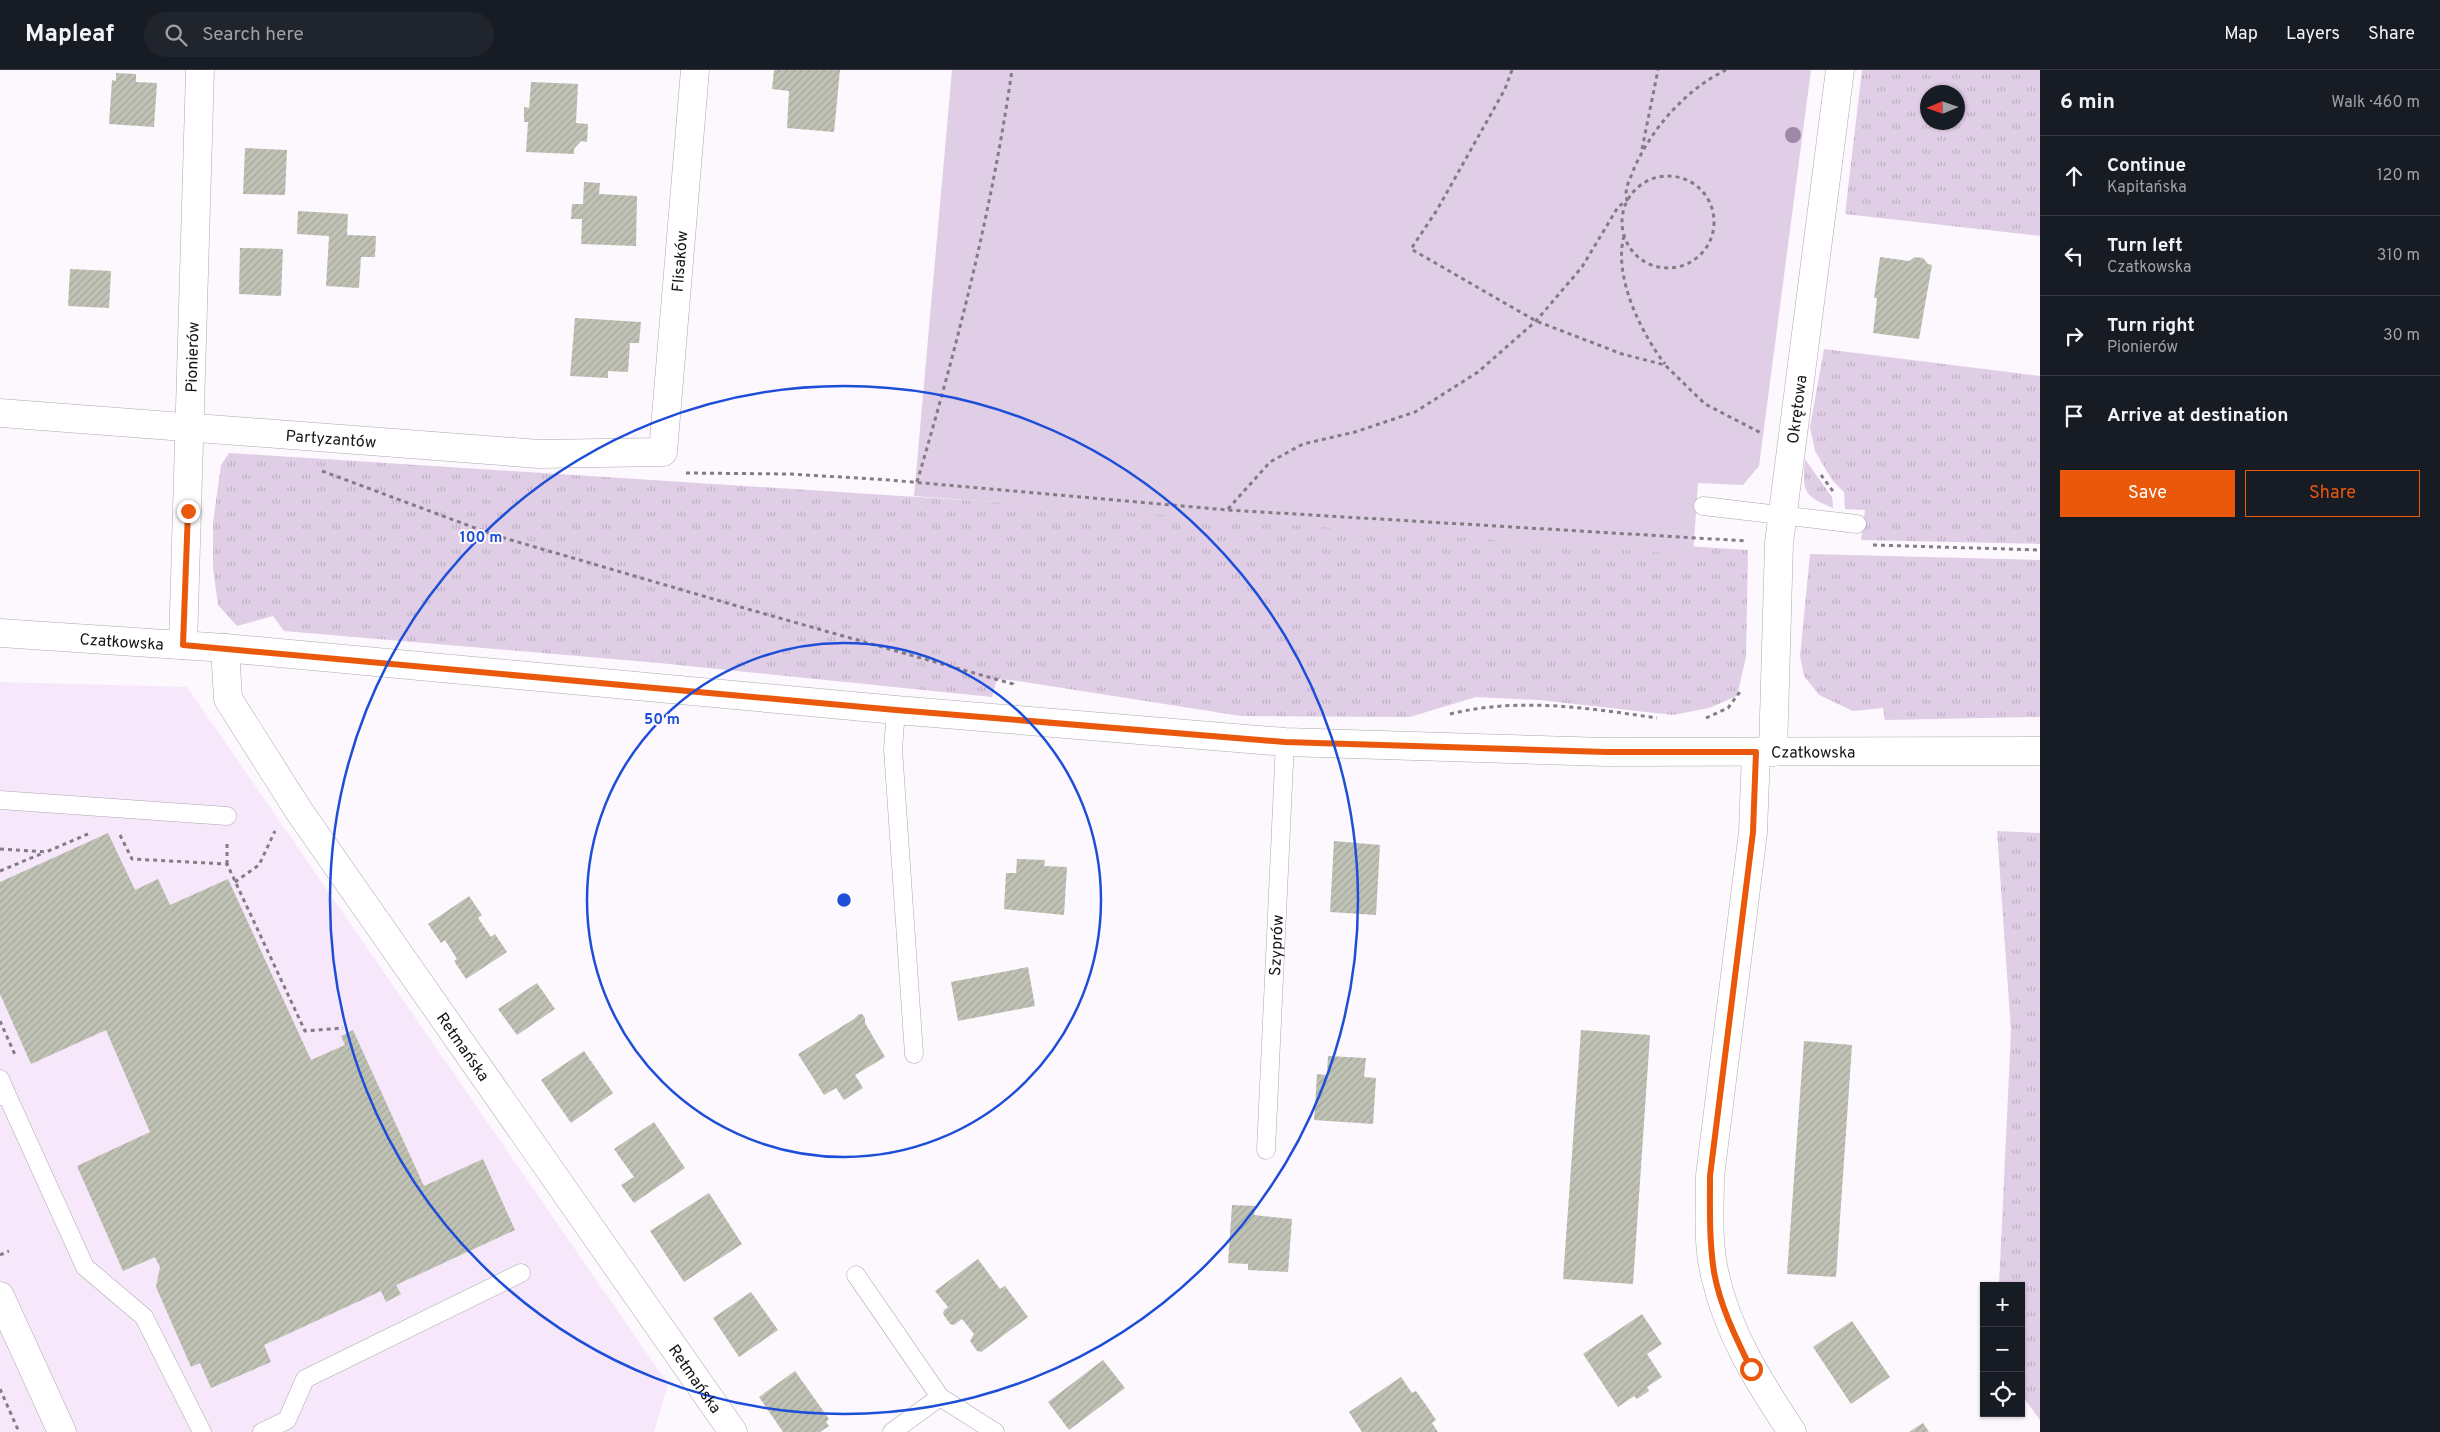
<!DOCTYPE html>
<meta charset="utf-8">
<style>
:root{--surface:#171b24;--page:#20242c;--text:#f1f3f6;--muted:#9ea1a6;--line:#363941;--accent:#ea580c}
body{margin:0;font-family:Overpass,sans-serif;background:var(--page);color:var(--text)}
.controls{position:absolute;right:15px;bottom:15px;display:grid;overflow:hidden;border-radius:0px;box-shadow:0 1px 4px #0004}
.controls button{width:45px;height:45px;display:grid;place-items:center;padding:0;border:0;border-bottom:1px solid var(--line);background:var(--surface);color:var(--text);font:25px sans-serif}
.compass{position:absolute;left:1920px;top:15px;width:45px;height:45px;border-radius:50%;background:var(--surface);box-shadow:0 1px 4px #0004;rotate:268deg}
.stop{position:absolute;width:15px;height:15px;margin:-11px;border:4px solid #ea580c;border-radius:50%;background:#fff}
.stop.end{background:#ea580c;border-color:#fff;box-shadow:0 1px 5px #0008}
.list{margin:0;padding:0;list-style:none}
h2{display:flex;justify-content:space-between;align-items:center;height:65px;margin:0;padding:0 20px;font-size:21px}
h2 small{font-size:16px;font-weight:400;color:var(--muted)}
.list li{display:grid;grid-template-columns:32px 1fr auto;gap:15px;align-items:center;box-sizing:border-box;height:80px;padding:0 20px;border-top:1px solid var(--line)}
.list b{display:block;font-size:19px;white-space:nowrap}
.list p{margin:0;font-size:16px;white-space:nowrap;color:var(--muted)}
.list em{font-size:16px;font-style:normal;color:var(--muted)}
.actions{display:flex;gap:10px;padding:15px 20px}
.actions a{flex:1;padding:11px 0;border:1px solid var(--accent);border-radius:0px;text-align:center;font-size:18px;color:var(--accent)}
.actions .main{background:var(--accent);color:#fff}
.icon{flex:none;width:28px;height:28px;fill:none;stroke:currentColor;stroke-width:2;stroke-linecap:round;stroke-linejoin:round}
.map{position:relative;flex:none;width:2040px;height:1362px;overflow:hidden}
header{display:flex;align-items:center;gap:30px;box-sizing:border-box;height:70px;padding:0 25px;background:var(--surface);border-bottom:1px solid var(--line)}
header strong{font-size:24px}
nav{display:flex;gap:28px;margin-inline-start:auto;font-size:18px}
.search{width:350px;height:45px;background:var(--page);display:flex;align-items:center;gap:12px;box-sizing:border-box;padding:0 18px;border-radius:28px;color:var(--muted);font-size:19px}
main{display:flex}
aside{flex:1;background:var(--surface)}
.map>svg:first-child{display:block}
.built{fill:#f6e8fa}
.grass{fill:url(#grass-tufts);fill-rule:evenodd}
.park{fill:#e0cee6}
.building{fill:url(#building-hatch)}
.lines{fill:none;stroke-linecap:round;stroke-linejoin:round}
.lane-casing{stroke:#aea6b0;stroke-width:19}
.street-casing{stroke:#aea6b0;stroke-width:29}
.secondary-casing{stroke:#aea6b0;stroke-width:29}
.path{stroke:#827d83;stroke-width:3;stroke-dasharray:4 4;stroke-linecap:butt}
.lane{stroke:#fff;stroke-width:18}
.street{stroke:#fff;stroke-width:28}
.secondary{stroke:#fff;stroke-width:28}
.tree{fill:#9f88a5}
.route{stroke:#ea580c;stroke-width:6}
.ring{fill:none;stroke:#1d4ed8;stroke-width:2.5}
.labels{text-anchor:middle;stroke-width:4;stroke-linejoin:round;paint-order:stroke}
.street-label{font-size:16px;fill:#161317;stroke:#fdf7fe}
.centre{fill:#1d4ed8;stroke:#fdf7fe;stroke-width:2.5}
.ring-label{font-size:15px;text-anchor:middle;font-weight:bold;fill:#1d4ed8;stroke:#fdf7fe;stroke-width:4;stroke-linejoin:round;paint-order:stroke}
</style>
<header>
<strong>Mapleaf</strong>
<div class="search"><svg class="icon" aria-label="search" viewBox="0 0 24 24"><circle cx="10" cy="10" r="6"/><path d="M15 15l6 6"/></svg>Search here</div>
<nav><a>Map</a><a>Layers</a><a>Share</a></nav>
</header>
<main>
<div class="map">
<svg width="2040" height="1362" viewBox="0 0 2040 1362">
<defs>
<pattern id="grass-tufts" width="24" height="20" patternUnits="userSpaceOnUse" patternTransform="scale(1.25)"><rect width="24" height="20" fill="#e0cee6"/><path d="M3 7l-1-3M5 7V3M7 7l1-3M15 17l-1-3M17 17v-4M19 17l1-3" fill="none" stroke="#bfb0c5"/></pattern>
<pattern id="building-hatch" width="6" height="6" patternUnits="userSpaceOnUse" patternTransform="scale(1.25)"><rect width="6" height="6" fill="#c0c2b5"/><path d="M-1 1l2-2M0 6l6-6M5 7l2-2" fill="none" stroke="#a4a69b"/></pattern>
</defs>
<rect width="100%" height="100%" fill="#fdf7fe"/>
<!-- built -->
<polygon class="built" points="0,612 187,617 668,1314 654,1362 0,1362"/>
<!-- grass -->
<g class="grass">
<path d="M 1862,0 L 2040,0 L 2040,166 L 1845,144 ZM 1958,22 L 1958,52 L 1928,52 L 1928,22 Z"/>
<polygon points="1824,279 2040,306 2040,474 1861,470 1865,440 1845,439 1844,422 1832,410 1815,381 1810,357"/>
<polygon points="229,383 1748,480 1746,587 1737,626 1709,638 1673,645 1539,630 1476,627 1410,647 1241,646 1018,611 997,609 992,627 659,593 284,561 273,546 237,556 218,535 213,498 213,453 221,395"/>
<path d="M 1805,389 L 1832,427 L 1833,438 C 1803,426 1802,421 1805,389 Z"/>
<polygon points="1810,484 2040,490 2040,647 1885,650 1883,638 1853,641 1819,625 1804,606 1800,586"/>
<polygon points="1997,761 2040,763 2040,1350 2021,1324 2021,1216 1999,1216 2011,961"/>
</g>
<!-- park -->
<polygon class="park" points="952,0 1811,0 1759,396 1743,415 1698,413 1693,485 914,426"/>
<!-- building -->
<g class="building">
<polygon points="774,0 840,0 834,62 787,58 789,21 772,19"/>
<polygon points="116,3 136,4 136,12 157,13 154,57 109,54 112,10 116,11"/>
<polygon points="531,12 578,14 576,53 588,54 587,72 581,71 574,79 574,84 526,82 528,52 524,52 524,37 529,38"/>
<polygon points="245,78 287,80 285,125 243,124"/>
<polygon points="584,112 600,113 599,124 637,126 636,176 581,174 582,149 571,149 572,134 583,134"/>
<polygon points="298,141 348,144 347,165 376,166 375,187 361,187 359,218 326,216 329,166 297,164"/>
<polygon points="240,178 283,179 281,226 239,224"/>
<polygon points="1880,187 1909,191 1915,187 1923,188 1928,194 1932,195 1919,269 1873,263 1877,228 1874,228"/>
<polygon points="70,199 111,201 109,238 68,236"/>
<polygon points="575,248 641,252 639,273 630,273 628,302 608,301 608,308 570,306"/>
<polygon points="108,763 135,820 158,809 170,835 228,809 311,990 345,975 341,966 353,960 424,1116 483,1089 515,1160 396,1215 401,1224 386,1232 381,1221 264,1275 271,1292 211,1318 200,1293 191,1297 156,1217 160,1197 155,1187 123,1201 77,1096 150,1062 106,960 31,994 0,924 0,812"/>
<polygon points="1334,771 1380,775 1376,845 1330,842"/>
<polygon points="1017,789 1045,790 1044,796 1067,797 1064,845 1004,839 1006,803 1016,803"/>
<polygon points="469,826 482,845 478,848 491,867 495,864 507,882 466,909 454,891 457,889 445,870 441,873 428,854"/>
<polygon points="1028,897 1035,936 958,951 951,912"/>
<polygon points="537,913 555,939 517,965 498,939"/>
<polygon points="859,944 862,944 865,948 865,953 885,987 855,1005 863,1018 844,1030 836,1018 824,1025 798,984 854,949"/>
<polygon points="1581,960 1650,965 1633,1214 1563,1209"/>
<polygon points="1804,971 1852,975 1836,1207 1787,1204"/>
<polygon points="584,981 613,1023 571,1053 541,1010"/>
<polygon points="1328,986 1366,988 1364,1007 1376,1008 1373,1054 1314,1050 1317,1004 1327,1005"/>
<polygon points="654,1052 685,1098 634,1133 621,1115 634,1107 614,1079"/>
<polygon points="709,1123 742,1174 684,1212 650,1161"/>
<polygon points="1232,1135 1256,1136 1254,1145 1292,1149 1288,1202 1248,1200 1248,1194 1228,1193"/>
<polygon points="978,1189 1000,1219 1005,1216 1028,1247 981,1282 977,1281 970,1271 974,1264 962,1249 954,1255 950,1254 943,1244 944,1240 948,1237 935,1221"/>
<polygon points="751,1222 778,1260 739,1287 713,1248"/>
<polygon points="1642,1244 1662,1274 1647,1284 1662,1307 1647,1317 1649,1321 1637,1329 1634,1326 1618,1337 1583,1284"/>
<polygon points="1852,1251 1890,1307 1851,1334 1813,1277"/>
<polygon points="1103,1290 1125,1318 1069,1360 1048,1332"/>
<polygon points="795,1301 829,1349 826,1352 829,1356 820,1362 783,1362 759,1327"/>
<polygon points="1401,1307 1412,1323 1416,1321 1426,1335 1436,1350 1432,1353 1438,1362 1362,1362 1349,1342"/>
<polygon points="1923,1353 1929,1362 1909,1362"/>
</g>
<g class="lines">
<!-- lane casing -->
<g class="lane-casing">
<g id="lane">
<polyline points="1703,436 1857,454"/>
<polyline points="896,640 893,679 914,984"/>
<polyline points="0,730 227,746"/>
<polyline points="0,1009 6,1023"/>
<polyline points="0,1026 6,1023 85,1197 144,1247 202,1362"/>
<path id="s1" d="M 1266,1080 L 1285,672"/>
<polyline points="856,1205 940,1327 995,1362"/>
<polyline points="262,1362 287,1350 305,1309 521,1203"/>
<polyline points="892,1362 940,1327"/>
</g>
</g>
<!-- street casing -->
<g class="street-casing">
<g id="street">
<path id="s2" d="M 0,343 L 539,384 L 663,382 L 695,0"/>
<path id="s3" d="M 183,575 L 200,0"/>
<path id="s4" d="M 225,578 L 228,629 L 299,741 L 733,1362"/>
<path d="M 1756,682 L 1753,762 L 1710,1106 C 1710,1138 1707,1173 1715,1205 C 1728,1264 1759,1312 1792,1362"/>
<path id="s5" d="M 1773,682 L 1779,473 L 1840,0"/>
<polyline points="0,1226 62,1362"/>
</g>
</g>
<!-- secondary casing -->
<g class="secondary-casing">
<g id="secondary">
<path id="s6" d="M 0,563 L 225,578 L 896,640 L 1285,672 L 1606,682 L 2040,681"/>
</g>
</g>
<!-- path -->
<g class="path">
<polyline points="1512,0 1505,19 1437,140 1411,179 1536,251 1622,284 1665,295 1705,334 1761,363"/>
<polyline points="1642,79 1658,0"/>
<circle cx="1668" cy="152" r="46"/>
<path d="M 1624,166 C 1613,206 1641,263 1665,294"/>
<polyline points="322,401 494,465 751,540 1013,614 1015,618"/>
<polyline points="686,403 791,404 889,410 1228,440 1747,471"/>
<polyline points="1821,405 1835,424"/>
<path d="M 917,412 C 957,277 992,140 1012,0"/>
<path d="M 1228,439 L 1270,392 L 1303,374 L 1355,362 L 1415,342 L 1478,302 L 1536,251 L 1582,197 L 1618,137 L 1627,130 C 1624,119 1629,112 1633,101 C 1650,60 1686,19 1726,0"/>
<polyline points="1873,475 2040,480"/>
<path d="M 1450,644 C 1519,627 1588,638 1657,648"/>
<polyline points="1706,648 1728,638 1742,619"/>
<polyline points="120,765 132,789 227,794 305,961 343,958"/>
<polyline points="0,779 46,782 88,764"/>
<polyline points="227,794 227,772"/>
<polyline points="0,801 43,783"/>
<polyline points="235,812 259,795 275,761"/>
<polyline points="0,951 16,987"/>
<polyline points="0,1185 9,1181"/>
<polyline points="0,1319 19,1362"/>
</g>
<!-- lane -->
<use href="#lane" class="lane"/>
<!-- street -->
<use href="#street" class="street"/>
<!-- secondary -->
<use href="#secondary" class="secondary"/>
</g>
<!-- trees -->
<circle class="tree" cx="1793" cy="65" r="8"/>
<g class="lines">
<!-- route -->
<path class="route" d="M 188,441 L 183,575 L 896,640 L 1285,672 L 1606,682 L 1756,682 L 1753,762 L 1710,1106 C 1710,1138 1709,1170 1714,1202 C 1720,1236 1736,1268 1751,1299"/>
</g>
<!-- distance rings -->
<g class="ring">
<circle cx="844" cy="830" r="257"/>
<circle cx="844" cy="830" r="514"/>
</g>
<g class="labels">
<!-- street labels -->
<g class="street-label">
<text dy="6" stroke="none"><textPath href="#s2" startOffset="856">Flisaków</textPath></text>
<text dy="6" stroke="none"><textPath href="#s3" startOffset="288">Pionierów</textPath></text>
<text dy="6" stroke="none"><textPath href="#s5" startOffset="344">Okrętowa</textPath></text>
<text dy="6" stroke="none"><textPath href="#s2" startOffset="332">Partyzantów</textPath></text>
<text dy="6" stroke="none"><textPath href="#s6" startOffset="122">Czatkowska</textPath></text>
<text dy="6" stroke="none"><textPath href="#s6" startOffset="1818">Czatkowska</textPath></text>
<text dy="6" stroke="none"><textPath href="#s1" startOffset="205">Szyprów</textPath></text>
<text dy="6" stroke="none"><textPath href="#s4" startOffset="471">Retmańska</textPath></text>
<text dy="6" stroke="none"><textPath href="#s4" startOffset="876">Retmańska</textPath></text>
</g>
</g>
<circle cx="844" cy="830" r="8" class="centre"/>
<g class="ring-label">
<text x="481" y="472">100 m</text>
<text x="662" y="654">50 m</text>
</g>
</svg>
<div class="controls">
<button>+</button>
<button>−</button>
<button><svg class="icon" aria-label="locate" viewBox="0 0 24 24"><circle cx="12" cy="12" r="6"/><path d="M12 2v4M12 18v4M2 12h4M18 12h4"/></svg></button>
</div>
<svg class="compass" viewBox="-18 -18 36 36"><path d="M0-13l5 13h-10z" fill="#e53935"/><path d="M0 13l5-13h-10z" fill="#9ea1a6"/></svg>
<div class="stop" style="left:1751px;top:1299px"></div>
<div class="stop end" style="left:188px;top:441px"></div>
</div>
<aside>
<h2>6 min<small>Walk · 460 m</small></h2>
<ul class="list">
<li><svg class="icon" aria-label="ahead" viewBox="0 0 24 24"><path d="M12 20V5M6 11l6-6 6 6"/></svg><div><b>Continue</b><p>Kapitańska</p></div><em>120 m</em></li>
<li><svg class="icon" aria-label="left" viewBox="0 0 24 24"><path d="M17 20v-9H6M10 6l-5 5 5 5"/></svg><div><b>Turn left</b><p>Czatkowska</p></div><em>310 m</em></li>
<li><svg class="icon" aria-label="right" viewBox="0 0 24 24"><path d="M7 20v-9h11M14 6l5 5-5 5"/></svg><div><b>Turn right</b><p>Pionierów</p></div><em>30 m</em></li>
<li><svg class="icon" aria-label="arrive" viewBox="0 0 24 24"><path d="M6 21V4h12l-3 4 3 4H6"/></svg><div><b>Arrive at destination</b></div></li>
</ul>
<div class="actions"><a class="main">Save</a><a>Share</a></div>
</aside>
</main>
